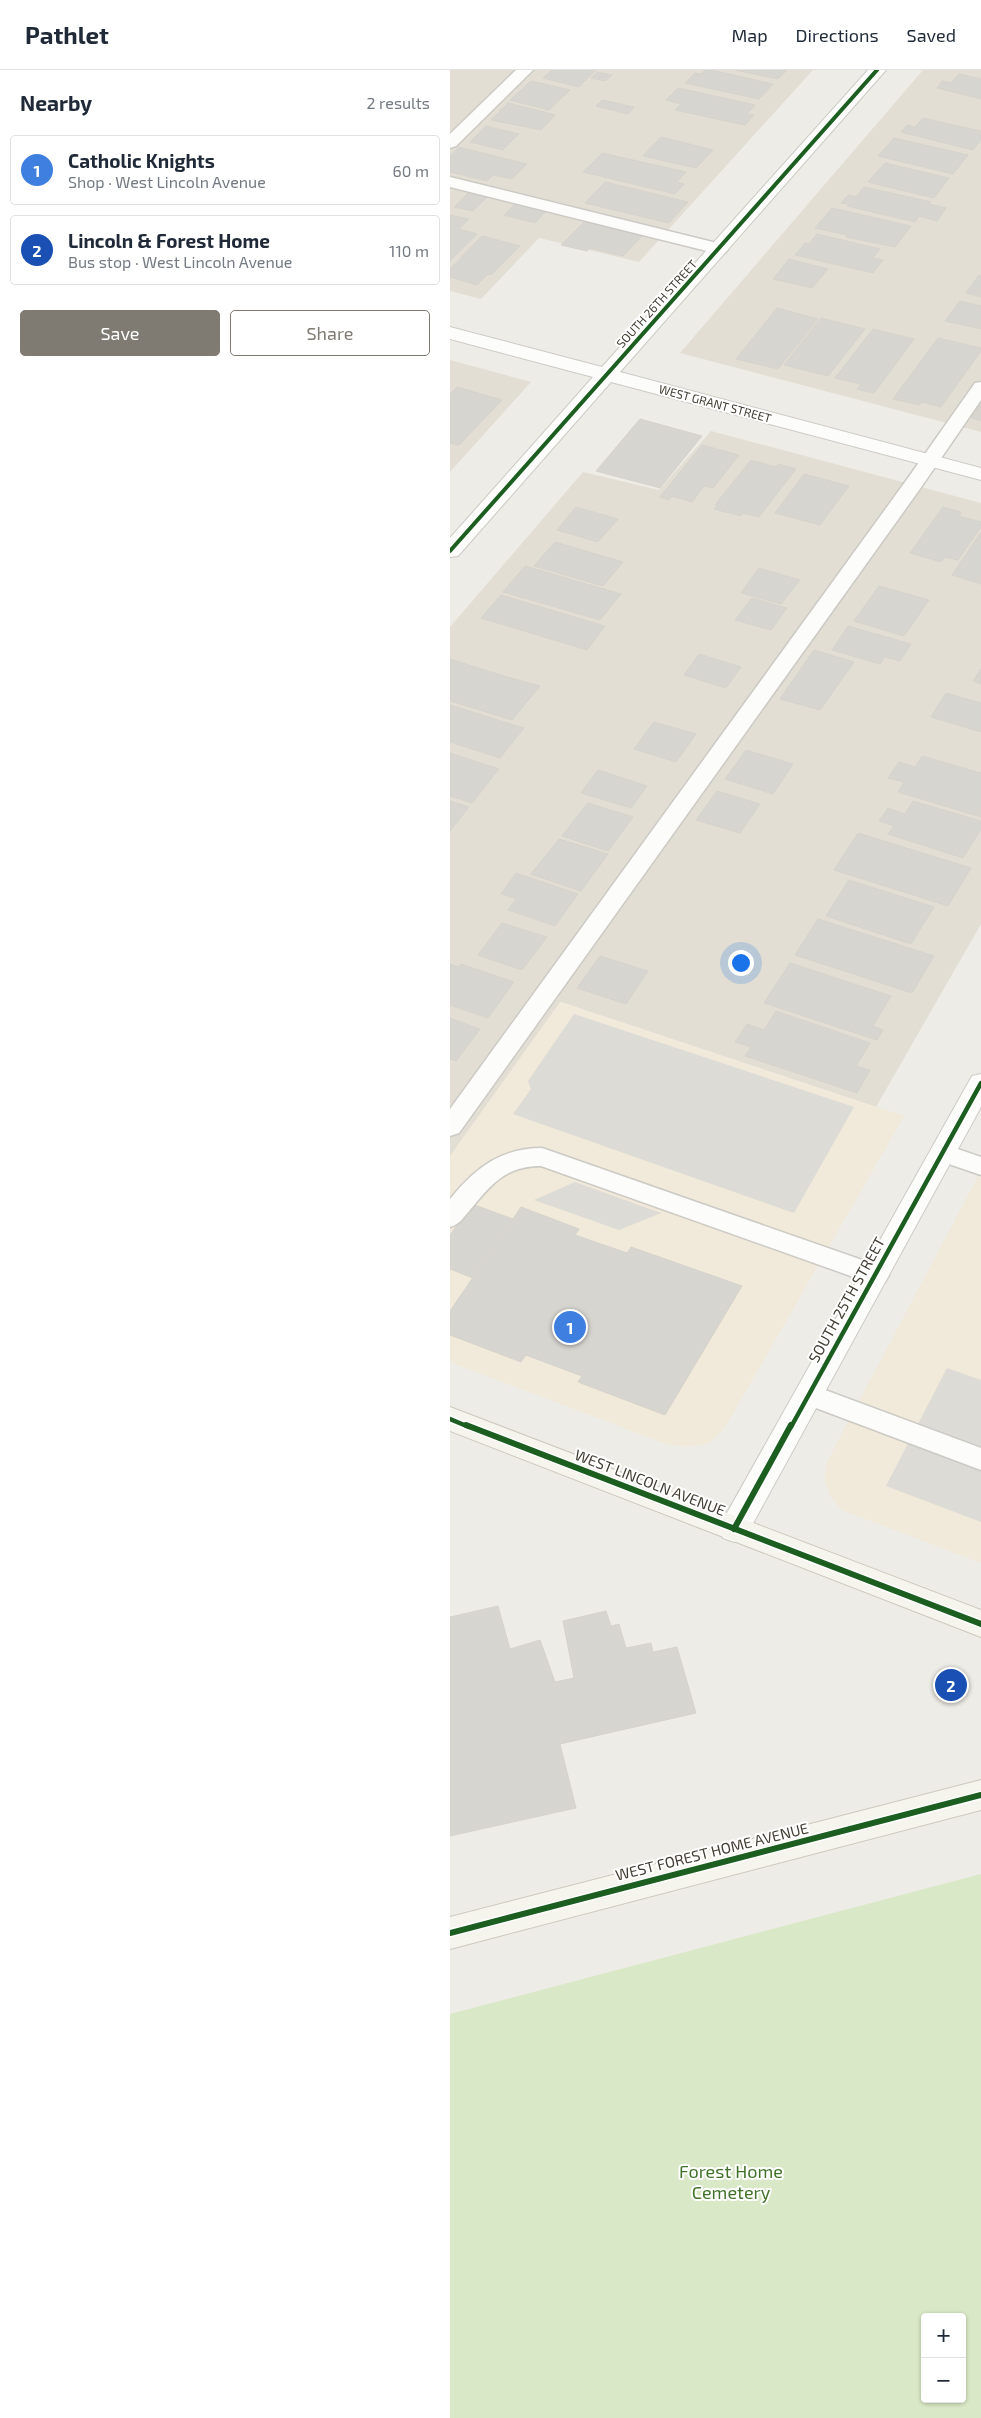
<!DOCTYPE html>
<meta charset="utf-8">
<style>
:root{--surface:#fff;--page:#f6f6f7;--text:#1f2937;--muted:#747a83;--line:#e0e1e3;--accent:#7f7b72}
body{margin:0;font-family:"Exo 2",sans-serif;background:var(--page);color:var(--text)}
.controls{position:absolute;right:15px;bottom:15px;display:grid;overflow:hidden;border-radius:5px;box-shadow:0 1px 4px #0004}
.controls button{width:45px;height:45px;display:grid;place-items:center;padding:0;border:0;border-bottom:1px solid var(--line);background:var(--surface);color:var(--text);font:25px sans-serif}
.you{position:absolute;left:290px;top:892px;width:18px;height:18px;margin:-12px;border:4px solid #fff;border-radius:50%;background:#1a73e8;box-shadow:0 0 0 8px #1a73e833}
.badge{display:grid;place-items:center;width:32px;height:32px;border-radius:50%;background:var(--accent);color:#fff;font-size:16px;font-weight:700}
.pin{position:absolute;translate:-50% -50%;border:2px solid #fff;box-shadow:0 1px 5px #0006}
.list{margin:0;padding:0;list-style:none}
h2{display:flex;justify-content:space-between;align-items:center;height:65px;margin:0;padding:0 20px;font-size:21px}
h2 small{font-size:16px;font-weight:400;color:var(--muted)}
.list li{display:grid;grid-template-columns:32px 1fr auto;gap:15px;align-items:center;box-sizing:border-box;height:70px;margin:0 10px 10px;padding:0 10px;border:1px solid var(--line);border-radius:5px}
.list b{display:block;font-size:19px;white-space:nowrap}
.list p{margin:0;font-size:16px;white-space:nowrap;color:var(--muted)}
.list em{font-size:16px;font-style:normal;color:var(--muted)}
.actions{display:flex;gap:10px;padding:15px 20px}
.actions a{flex:1;padding:11px 0;border:1px solid var(--accent);border-radius:5px;text-align:center;font-size:18px;color:var(--accent)}
.actions .main{background:var(--accent);color:#fff}
.map{position:relative;flex:none;width:531px;height:2348px;overflow:hidden}
header{display:flex;align-items:center;gap:30px;box-sizing:border-box;height:70px;padding:0 25px;background:var(--surface);border-bottom:1px solid var(--line)}
header strong{font-size:24px}
nav{display:flex;gap:28px;margin-inline-start:auto;font-size:18px}
main{display:flex}
aside{flex:1;background:var(--surface)}
.map>svg:first-child{display:block}
.residential{fill:#e2ded3}
.commercial{fill:#f1e9d9}
.green{fill:#d9e8c6;fill-rule:evenodd}
.parking{fill:#dddbd6}
.building{fill:#d7d5cf;stroke:#d6d3cc}
.lines{fill:none;stroke-linecap:round;stroke-linejoin:round}
.service-casing{stroke:#cccac4;stroke-width:3}
.minor-casing{stroke:#cccac4;stroke-width:2}
.secondary-casing{stroke:#cdc9bd;stroke-width:2}
.service{fill:#fcfcfb;fill-rule:evenodd}
.minor{fill:#fcfcfb;fill-rule:evenodd}
.secondary{fill:#f5f4ed;fill-rule:evenodd}
.cycleway-far2-casing{stroke:#fff;stroke-width:6}
.cycleway-far1-casing{stroke:#fff;stroke-width:8}
.cycleway-casing{stroke:#fff;stroke-width:9}
.cycleway-far2{stroke:#1b5e20;stroke-width:4}
.cycleway-far1{stroke:#1b5e20;stroke-width:4.5}
.cycleway{stroke:#1b5e20;stroke-width:6}
.labels{text-anchor:middle;stroke-width:4;stroke-linejoin:round;paint-order:stroke}
.far-street-label{font-size:12px;fill:#433e33;stroke:#fff}
.street-label{font-size:15px;fill:#433e33;stroke:#fff}
.near-park-label{font-size:18px;fill:#417229;stroke:#fff}
</style>
<header>
<strong>Pathlet</strong>
<nav><a>Map</a><a>Directions</a><a>Saved</a></nav>
</header>
<main>
<aside>
<h2>Nearby<small>2 results</small></h2>
<ul class="list">
<li><span class="badge" style="background:#3f7fe0">1</span><div><b>Catholic Knights</b><p>Shop · West Lincoln Avenue</p></div><em>60 m</em></li>
<li><span class="badge" style="background:#1a4fb4">2</span><div><b>Lincoln &amp; Forest Home</b><p>Bus stop · West Lincoln Avenue</p></div><em>110 m</em></li>
</ul>
<div class="actions"><a class="main">Save</a><a>Share</a></div>
</aside>
<div class="map">
<svg width="531" height="2348" viewBox="0 0 531 2348">
<rect width="100%" height="100%" fill="#eeece6"/>
<!-- residential -->
<g class="residential">
<polygon points="0,0 363,0 189,192 89,168 31,229 0,221"/>
<polygon points="473,0 531,0 531,362 230,283"/>
<polygon points="0,290 81,312 0,402"/>
<polygon points="261,361 531,433 531,854 426,1037 111,932 0,1086 0,557 133,402 209,420"/>
</g>
<!-- commercial -->
<g class="commercial">
<polygon points="110,932 454,1046 274,1359 259,1373 239,1377 219,1375 0,1292 0,1086"/>
<polygon points="531,1101 531,1493 392,1440 381,1427 375,1411 376,1394"/>
</g>
<!-- green -->
<path class="green" d="M 531,1804 L 531,2348 L 0,2348 L 0,1944 ZM 475,2247 L 512,2247 L 512,2329 L 475,2329 Z"/>
<!-- parking -->
<g class="parking">
<polygon points="124,944 404,1037 344,1143 63,1044 81,1019 78,1011"/>
<polygon points="125,1112 211,1143 169,1160 84,1130"/>
<polygon points="497,1298 531,1310 531,1452 436,1416"/>
</g>
<!-- building -->
<g class="building">
<polygon points="102,0 146,0 129,17 93,8"/>
<polygon points="255,0 262,0 323,14 309,29 235,13 245,3 251,4"/>
<polygon points="285,0 337,0 328,9"/>
<polygon points="147,2 162,5 155,11 141,8"/>
<polygon points="509,4 531,9 531,29 487,18 492,11 501,13"/>
<polygon points="81,11 120,20 99,40 60,30"/>
<polygon points="228,18 305,35 297,44 304,45 295,55 225,40 231,34 216,30"/>
<polygon points="152,30 184,37 178,44 146,36"/>
<polygon points="58,33 95,42 105,45 91,60 41,50"/>
<polygon points="473,48 531,61 531,70 523,80 451,62 457,55 465,57"/>
<polygon points="36,56 69,64 53,80 20,72"/>
<polygon points="211,67 263,80 246,98 193,86"/>
<polygon points="444,68 518,85 503,104 428,86"/>
<polygon points="9,77 77,94 62,109 43,105 37,111 0,102 0,86"/>
<polygon points="152,83 236,102 227,112 234,114 225,124 133,102"/>
<polygon points="435,93 499,108 484,128 418,112"/>
<polygon points="155,112 238,132 219,153 135,133"/>
<polygon points="414,117 481,132 479,134 496,138 487,151 469,146 465,152 397,136 399,134 391,133 398,125 406,127"/>
<polygon points="20,121 38,126 23,141 4,137"/>
<polygon points="66,133 97,140 85,153 54,145"/>
<polygon points="382,138 461,156 445,177 396,167 397,165 365,158"/>
<polygon points="0,145 19,149 9,159 27,164 0,191"/>
<polygon points="136,150 194,164 173,186 140,178 137,181 111,175"/>
<polygon points="367,164 430,179 423,188 433,190 423,203 345,185 355,173 359,174"/>
<polygon points="32,166 70,176 41,205 38,204 27,215 0,207 0,199"/>
<polygon points="339,189 378,199 362,218 323,209"/>
<polygon points="529,205 531,206 531,227 516,223"/>
<polygon points="510,231 531,236 531,259 495,251"/>
<polygon points="327,238 368,249 328,299 286,289"/>
<polygon points="371,248 415,259 378,306 334,295"/>
<polygon points="423,259 464,269 424,323 407,319 411,314 385,308"/>
<polygon points="488,268 531,278 531,281 491,337 472,332 470,335 443,329"/>
<polygon points="7,317 52,330 9,375 0,373 0,324"/>
<polygon points="531,334 531,351 521,348"/>
<polygon points="190,349 252,366 210,418 146,401"/>
<polygon points="252,375 289,385 263,418 254,416 242,432 222,426 219,430 210,427"/>
<polygon points="301,390 326,397 328,394 346,399 309,447 293,443 291,446 264,439 267,436 265,435"/>
<polygon points="354,404 399,416 370,455 325,443"/>
<polygon points="126,437 168,449 148,472 107,460"/>
<polygon points="493,437 511,442 509,446 531,452 531,457 508,490 495,487 491,492 460,483"/>
<polygon points="531,462 531,514 502,505"/>
<polygon points="105,472 173,492 153,516 84,496"/>
<polygon points="75,496 171,524 150,550 53,522"/>
<polygon points="309,498 350,510 331,534 291,523"/>
<polygon points="429,516 479,530 454,566 404,551"/>
<polygon points="51,525 155,556 137,580 31,548"/>
<polygon points="302,528 337,538 321,560 285,550"/>
<polygon points="398,556 461,574 450,591 435,587 430,594 382,580"/>
<polygon points="364,580 404,592 370,640 330,629"/>
<polygon points="249,584 291,597 276,618 234,605"/>
<polygon points="0,589 54,606 90,616 62,650 0,631"/>
<polygon points="531,599 531,614 523,611"/>
<polygon points="496,623 531,633 531,662 481,647"/>
<polygon points="0,635 74,658 50,688 0,672"/>
<polygon points="204,652 246,664 226,692 184,679"/>
<polygon points="296,680 343,694 323,724 275,709"/>
<polygon points="0,683 49,699 22,733 0,726"/>
<polygon points="472,686 531,703 531,747 448,722 454,712 438,708 449,692 465,697"/>
<polygon points="148,700 197,716 181,738 131,723"/>
<polygon points="267,721 310,734 290,763 246,750"/>
<polygon points="0,731 19,737 0,761"/>
<polygon points="463,731 531,751 531,759 513,788 438,764 444,756 429,751 438,738 455,744"/>
<polygon points="138,733 183,747 158,781 112,766"/>
<polygon points="408,763 521,798 498,836 384,800"/>
<polygon points="109,769 158,784 131,821 81,804"/>
<polygon points="66,803 128,824 105,856 58,840 66,829 51,824"/>
<polygon points="399,810 484,837 461,874 376,846"/>
<polygon points="368,849 484,886 462,923 345,885"/>
<polygon points="52,853 97,867 72,900 28,885"/>
<polygon points="150,886 198,901 176,934 127,918"/>
<polygon points="340,893 441,926 423,956 433,960 427,970 314,933"/>
<polygon points="0,894 9,897 11,894 64,912 38,948 0,935"/>
<polygon points="326,941 420,973 406,996 420,1000 407,1023 295,986 301,977 285,972 297,954 314,960"/>
<polygon points="0,948 30,959 6,991 0,989"/>
<polygon points="22,1134 63,1149 23,1208 0,1199 0,1165"/>
<polygon points="71,1137 129,1159 125,1165 177,1183 181,1177 292,1216 215,1345 128,1312 132,1306 76,1285 71,1292 0,1265 0,1241"/>
<polygon points="48,1536 60,1579 90,1570 105,1612 124,1608 113,1551 156,1541 161,1556 169,1554 176,1578 201,1573 203,1582 227,1577 246,1643 110,1674 126,1738 0,1766 0,1547"/>
</g>
<g class="lines">
<!-- service casing -->
<g class="service-casing">
<g id="service">
<polygon points="66,0 83,0 6,76 0,78 0,64"/>
<polygon points="0,107 275,175 278,179 275,183 269,184 0,117"/>
<polygon points="531,312 531,330 472,416 9,1063 0,1066 0,1039 458,408 525,313"/>
<polygon points="493,1074 531,1087 531,1105 484,1089 481,1083 484,1077"/>
<path d="M 92,1078 L 435,1198 L 439,1205 L 435,1212 L 426,1215 L 91,1096 C 56,1096 41,1114 20,1140 C 13,1148 10,1154 0,1157 L 0,1129 C 25,1098 51,1078 92,1078 Z"/>
<polygon points="359,1314 531,1378 531,1400 350,1332 346,1325 350,1318"/>
</g>
</g>
<!-- minor casing -->
<g class="minor-casing">
<g id="minor">
<polygon points="418,0 436,0 170,302 531,398 531,410 161,312 8,486 0,487 0,468 143,307 0,269 0,257 152,297"/>
<polygon points="531,1004 531,1037 295,1468 284,1472 273,1468 269,1459 273,1450 522,1006"/>
</g>
</g>
<!-- secondary casing -->
<g class="secondary-casing">
<g id="secondary">
<polygon points="0,1337 531,1540 531,1567 0,1361"/>
<polygon points="531,1710 531,1740 0,1879 0,1847"/>
</g>
</g>
<!-- service -->
<use href="#service" class="service"/>
<!-- minor -->
<use href="#minor" class="minor"/>
<!-- secondary -->
<use href="#secondary" class="secondary"/>
<!-- cycleway-far2 casing -->
<g class="cycleway-far2-casing">
<polyline id="cycleway-far2" points="0,481 427,0"/>
</g>
<!-- cycleway-far1 casing -->
<g class="cycleway-far1-casing">
<g id="cycleway-far1">
<polyline points="0,1349 19,1357"/>
<polyline points="341,1357 531,1013"/>
</g>
</g>
<!-- cycleway casing -->
<g class="cycleway-casing">
<g id="cycleway">
<polyline points="16,1355 531,1554"/>
<polyline points="284,1459 341,1355"/>
<polyline points="0,1863 531,1725"/>
</g>
</g>
<!-- cycleway-far2 -->
<use href="#cycleway-far2" class="cycleway-far2"/>
<!-- cycleway-far1 -->
<use href="#cycleway-far1" class="cycleway-far1"/>
<!-- cycleway -->
<use href="#cycleway" class="cycleway"/>
</g>
<g class="labels">
<!-- far-street labels -->
<g class="far-street-label">
<text transform="translate(207 234) rotate(-48)" y="4">SOUTH 26TH STREET</text>
<text transform="translate(265 334) rotate(15)" y="4">WEST GRANT STREET</text>
</g>
<!-- street labels -->
<g class="street-label">
<text transform="translate(397 1230) rotate(-61)" y="5">SOUTH 25TH STREET</text>
<text transform="translate(200 1413) rotate(21)" y="5">WEST LINCOLN AVENUE</text>
<text transform="translate(262 1782) rotate(-14)" y="5">WEST FOREST HOME AVENUE</text>
</g>
<!-- near-park labels -->
<g class="near-park-label">
<text x="281" y="2108">Forest Home<tspan x="281" dy="21">Cemetery</tspan></text>
</g>
</g>
</svg>
<div class="controls">
<button>+</button>
<button>−</button>
</div>
<div class="you"></div>
<div class="pin badge" style="left:120px;top:1257px;background:#3f7fe0">1</div>
<div class="pin badge" style="left:501px;top:1615px;background:#1a4fb4">2</div>
</div>
</main>
